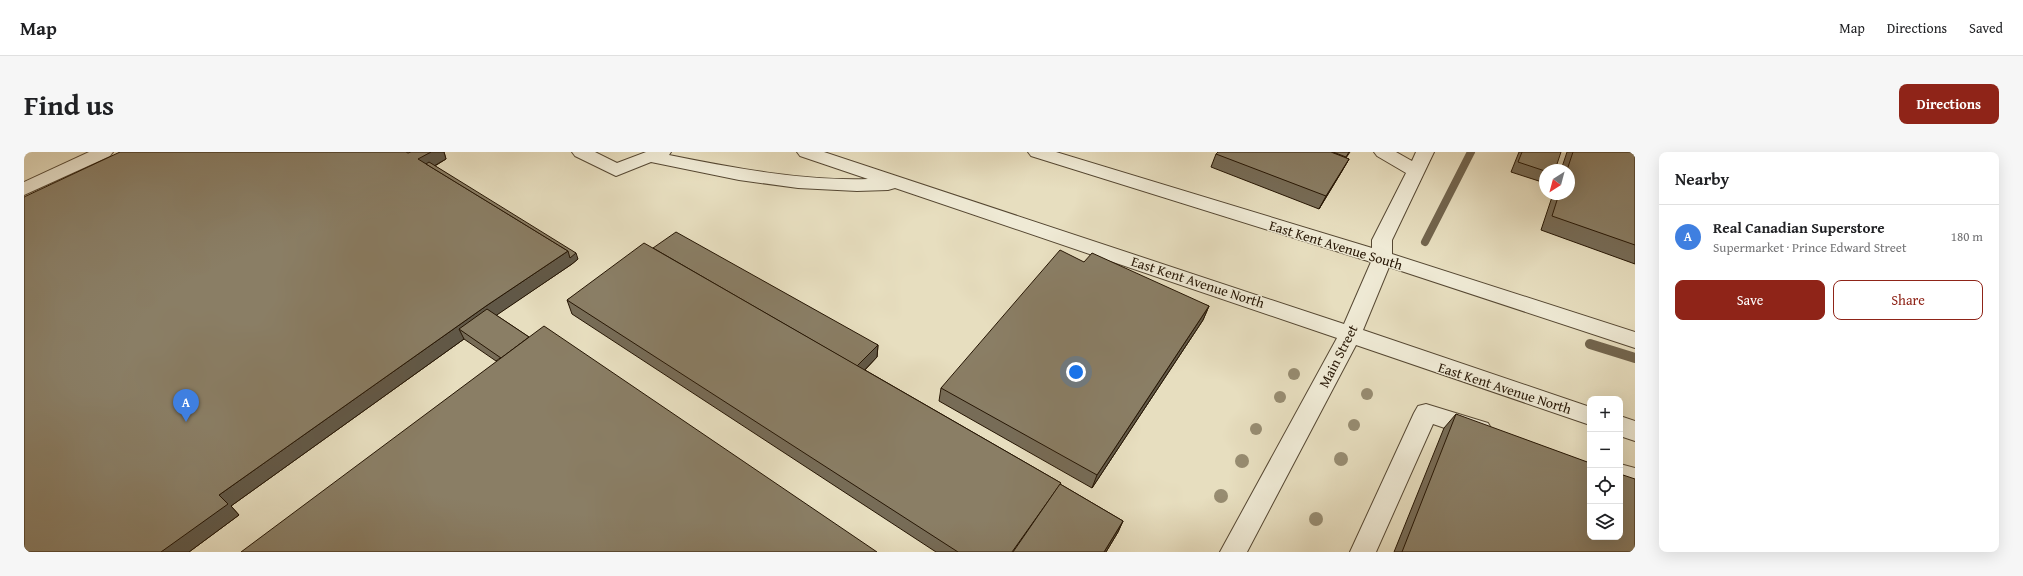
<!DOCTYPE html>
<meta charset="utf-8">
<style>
:root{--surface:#fff;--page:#f6f6f6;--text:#202124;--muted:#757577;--line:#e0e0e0;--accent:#8f2418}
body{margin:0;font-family:"Gentium Book Plus",serif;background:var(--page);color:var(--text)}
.controls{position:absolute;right:12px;bottom:12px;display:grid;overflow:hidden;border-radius:8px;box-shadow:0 4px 16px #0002}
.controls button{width:36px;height:36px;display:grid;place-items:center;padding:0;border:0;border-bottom:1px solid var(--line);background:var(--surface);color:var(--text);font:20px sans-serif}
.compass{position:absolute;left:1515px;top:12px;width:36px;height:36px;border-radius:50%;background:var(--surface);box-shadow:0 4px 16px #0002;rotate:216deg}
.you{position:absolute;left:1052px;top:220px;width:14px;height:14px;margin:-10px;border:3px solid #fff;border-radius:50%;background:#1a73e8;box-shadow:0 0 0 6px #1a73e833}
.badge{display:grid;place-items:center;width:26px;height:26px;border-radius:50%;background:var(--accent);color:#fff;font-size:13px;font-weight:700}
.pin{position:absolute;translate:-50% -33px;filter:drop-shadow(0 1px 2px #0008)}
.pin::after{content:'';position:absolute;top:21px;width:14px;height:12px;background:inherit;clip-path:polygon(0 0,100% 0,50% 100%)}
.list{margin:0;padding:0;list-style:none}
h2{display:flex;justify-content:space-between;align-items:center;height:52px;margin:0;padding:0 16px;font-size:17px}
h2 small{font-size:13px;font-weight:400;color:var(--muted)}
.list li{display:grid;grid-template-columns:26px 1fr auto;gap:12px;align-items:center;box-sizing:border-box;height:64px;padding:0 16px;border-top:1px solid var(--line)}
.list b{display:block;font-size:15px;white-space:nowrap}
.list p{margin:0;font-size:13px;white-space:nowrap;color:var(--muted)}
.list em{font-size:13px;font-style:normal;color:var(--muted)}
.actions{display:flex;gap:8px;padding:12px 16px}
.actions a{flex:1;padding:9px 0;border:1px solid var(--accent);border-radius:8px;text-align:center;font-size:14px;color:var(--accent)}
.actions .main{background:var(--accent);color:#fff}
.icon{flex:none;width:22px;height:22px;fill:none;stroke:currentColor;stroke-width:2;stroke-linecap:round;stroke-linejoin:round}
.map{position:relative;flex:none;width:1611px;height:400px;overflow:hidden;border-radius:8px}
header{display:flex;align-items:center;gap:24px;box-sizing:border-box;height:56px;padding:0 20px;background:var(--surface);border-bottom:1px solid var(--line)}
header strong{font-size:19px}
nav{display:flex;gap:22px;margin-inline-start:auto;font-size:14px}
.intro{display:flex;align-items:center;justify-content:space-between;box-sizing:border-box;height:96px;padding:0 24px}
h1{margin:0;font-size:28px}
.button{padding:10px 18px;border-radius:8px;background:var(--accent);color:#fff;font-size:14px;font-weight:700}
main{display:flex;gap:24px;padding:0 24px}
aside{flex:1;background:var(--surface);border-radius:8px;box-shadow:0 4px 16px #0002}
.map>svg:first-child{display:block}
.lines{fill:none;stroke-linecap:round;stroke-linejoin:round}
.stream-far1{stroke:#72654e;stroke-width:8}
.stream{stroke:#72654e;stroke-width:10}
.minor-casing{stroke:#564833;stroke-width:2}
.minor{fill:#efead5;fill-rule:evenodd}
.tree{fill:#978c71}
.wall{fill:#776c57;stroke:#261604}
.shaded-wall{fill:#615847;stroke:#261604}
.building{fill:#8a7e65;stroke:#261604}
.labels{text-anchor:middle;stroke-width:3;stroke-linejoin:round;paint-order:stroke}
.street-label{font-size:14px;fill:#261604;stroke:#efead5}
</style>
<header>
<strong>Map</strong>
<nav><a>Map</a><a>Directions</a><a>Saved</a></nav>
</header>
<div class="intro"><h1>Find us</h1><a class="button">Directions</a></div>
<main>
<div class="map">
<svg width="1611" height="400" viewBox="0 0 1611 400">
<rect width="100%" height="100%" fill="#e7debf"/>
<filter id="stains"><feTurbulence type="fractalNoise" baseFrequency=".005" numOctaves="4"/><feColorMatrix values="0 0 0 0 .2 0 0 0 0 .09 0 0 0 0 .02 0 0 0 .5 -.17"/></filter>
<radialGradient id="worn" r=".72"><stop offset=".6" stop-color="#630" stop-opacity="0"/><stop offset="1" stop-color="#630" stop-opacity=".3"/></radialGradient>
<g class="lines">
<!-- stream-far1 -->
<polyline class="stream-far1" points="1401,90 1447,0"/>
<!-- stream -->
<polyline class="stream" points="1566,192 1611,206"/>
<!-- minor casing -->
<g class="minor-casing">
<g id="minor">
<polygon points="65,0 89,0 86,4 0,43 0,30"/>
<path d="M 548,0 L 571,0 L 593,11 L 622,0 L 647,0 L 645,3 C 710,16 777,29 844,27 L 776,4 L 773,0 L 800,0 L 1320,172 L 1347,110 L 1007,4 L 1004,0 L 1032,0 L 1348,96 L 1348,88 L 1382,21 L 1353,4 L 1350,0 L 1372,0 L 1388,9 L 1392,0 L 1410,0 L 1368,88 L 1368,102 L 1611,180 L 1611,196 L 1365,115 L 1339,178 L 1566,255 L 1566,273 L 1332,193 L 1223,400 L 1196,400 L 1313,186 L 871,36 L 864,38 L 833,39 L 774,36 L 715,28 L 627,10 L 592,24 L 551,4 Z"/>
<polygon points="1402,252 1464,271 1468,278 1464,285 1456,288 1409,272 1352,400 1326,400 1390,261 1394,254"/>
<polygon points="1596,264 1611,269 1611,289 1596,284"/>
<polygon points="1596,312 1611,316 1611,338 1596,332"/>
</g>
</g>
<!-- minor -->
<use href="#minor" class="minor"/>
</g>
<!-- trees -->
<g class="tree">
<circle cx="1270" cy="222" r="6"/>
<circle cx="1343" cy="242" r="6"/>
<circle cx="1256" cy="245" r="6"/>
<circle cx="1330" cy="273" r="6"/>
<circle cx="1232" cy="277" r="6"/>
<circle cx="1317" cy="307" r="7"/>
<circle cx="1218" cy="309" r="7"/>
<circle cx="1197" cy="344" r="7"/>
<circle cx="1292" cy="367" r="7"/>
</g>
<!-- wall -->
<g class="wall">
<polygon points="96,0 420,0 422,7 411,14 554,107 548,112 472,163 505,185 472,209 440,187 207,354 215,363 165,400 0,400"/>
<polygon points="1194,0 1326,0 1322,6 1325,7 1318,19 1295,57 1187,15 1192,2"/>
<polygon points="1495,0 1537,0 1521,18 1521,31 1487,20"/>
<polygon points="1543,0 1611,0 1611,112 1517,78 1529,42 1545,42 1545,18 1537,18"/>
<polygon points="629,96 854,193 853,205 841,218 1037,331 1036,332 1099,369 1094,380 1082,400 912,400 548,162 543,148"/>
<polygon points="1060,110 1185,154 1179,168 1068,336 915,249 917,236"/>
<polygon points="1432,262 1610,400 1370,400 1420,276"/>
</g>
<!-- shaded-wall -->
<g class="shaded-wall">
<polygon points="407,0 420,0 422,7 403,18 387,8"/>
<polygon points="1325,7 1318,19 1295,57 1302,44"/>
<polygon points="544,99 552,101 554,107 548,112 467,167 435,177 440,187 207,354 215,363 165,400 137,400 195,343 462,154"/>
<polygon points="1185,154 1179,168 1068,336 1073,323"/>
<polygon points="854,193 853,205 832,227 832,215"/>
<polygon points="1099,369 1094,380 1082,400 1080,400"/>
</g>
<!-- building -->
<g class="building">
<polygon points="96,0 382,0 384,1 387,0 407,0 394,7 544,99 462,154 195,343 204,352 137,400 0,400 0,45"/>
<polygon points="1194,0 1307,0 1325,7 1302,44 1192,2"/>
<polygon points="1309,0 1325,0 1322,5"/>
<polygon points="1498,0 1537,0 1531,18 1521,18 1521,19 1494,10"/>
<polygon points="1549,0 1611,0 1611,93 1528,64 1535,42 1545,42 1545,18 1543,18"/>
<polygon points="405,10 552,101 546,106 544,99 402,12"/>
<polygon points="652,80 854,193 833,214 629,96"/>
<polygon points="620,91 1037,331 988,400 934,400 543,148"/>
<polygon points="1036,98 1060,110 1068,101 1185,154 1073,323 917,236"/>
<polygon points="463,157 505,185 477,206 435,177"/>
<polygon points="520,174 853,400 217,400"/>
<polygon points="1432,262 1566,311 1566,385 1596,385 1596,322 1611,327 1611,395 1610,400 1378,400"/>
<polygon points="1036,332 1099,369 1080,400 989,400"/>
</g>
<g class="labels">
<!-- street labels -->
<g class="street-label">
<text transform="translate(1312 93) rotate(17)" y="5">East Kent Avenue South</text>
<text transform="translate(1174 130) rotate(18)" y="5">East Kent Avenue North</text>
<text transform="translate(1314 204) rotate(-63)" y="5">Main Street</text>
<text transform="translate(1481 236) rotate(18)" y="5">East Kent Avenue North</text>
</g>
</g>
<rect width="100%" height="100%" filter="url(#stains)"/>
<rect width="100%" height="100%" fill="url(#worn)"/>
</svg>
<div class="controls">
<button>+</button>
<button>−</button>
<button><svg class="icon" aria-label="locate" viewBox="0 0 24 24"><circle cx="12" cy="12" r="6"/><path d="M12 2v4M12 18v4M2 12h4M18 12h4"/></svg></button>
<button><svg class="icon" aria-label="layers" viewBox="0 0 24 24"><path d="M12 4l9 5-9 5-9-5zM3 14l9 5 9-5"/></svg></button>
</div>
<svg class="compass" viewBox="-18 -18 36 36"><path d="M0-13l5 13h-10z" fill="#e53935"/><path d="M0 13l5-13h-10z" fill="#757577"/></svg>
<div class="you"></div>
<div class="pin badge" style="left:162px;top:270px;background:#3f7fe0">A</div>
</div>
<aside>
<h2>Nearby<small></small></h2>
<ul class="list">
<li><span class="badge" style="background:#3f7fe0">A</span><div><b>Real Canadian Superstore</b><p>Supermarket · Prince Edward Street</p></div><em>180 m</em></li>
</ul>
<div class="actions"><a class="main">Save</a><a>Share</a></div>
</aside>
</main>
